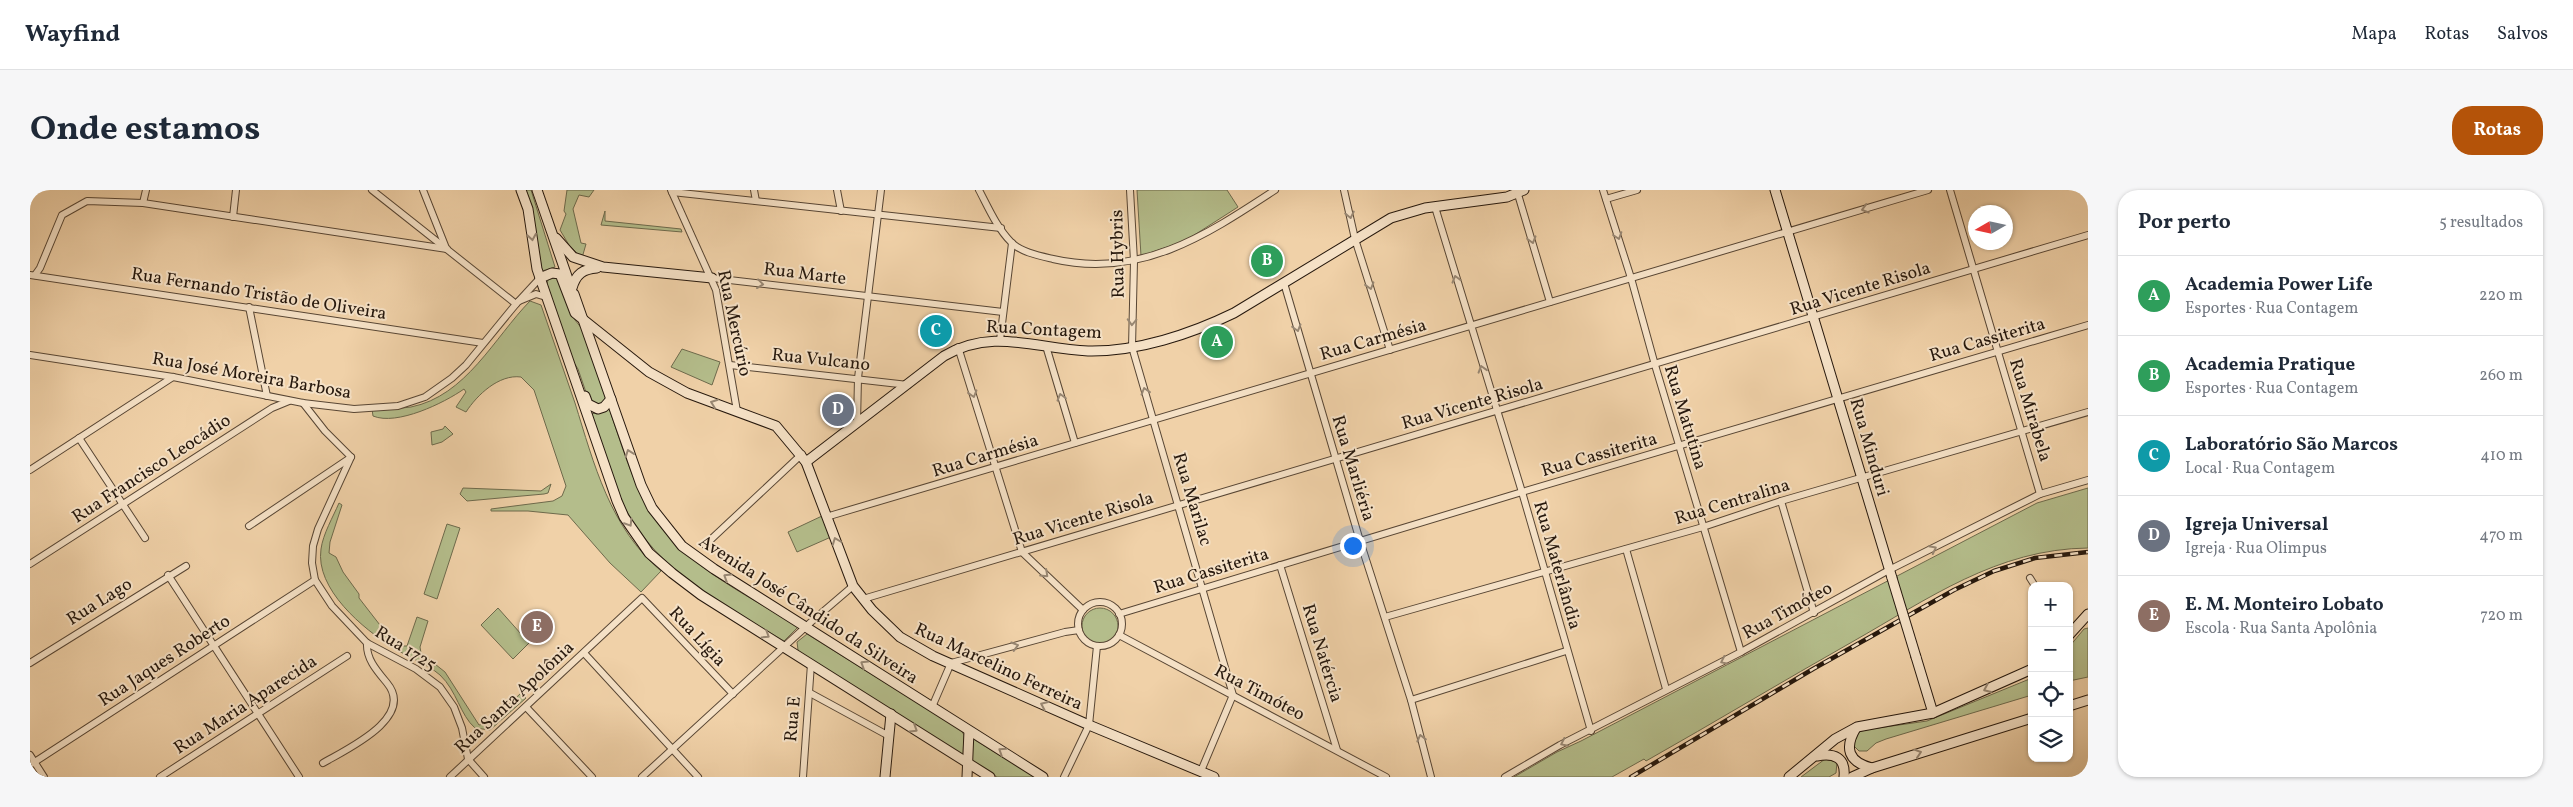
<!DOCTYPE html>
<html lang="pt">
<meta charset="utf-8">
<style>
:root{--surface:#fff;--page:#f6f6f7;--text:#1f2937;--muted:#747a83;--line:#e0e1e3;--accent:#b45309}
body{margin:0;font-family:Vollkorn,serif;background:var(--page);color:var(--text)}
.controls{position:absolute;right:15px;bottom:15px;display:grid;overflow:hidden;border-radius:10px;box-shadow:0 1px 4px #0004}
.controls button{width:45px;height:45px;display:grid;place-items:center;padding:0;border:0;border-bottom:1px solid var(--line);background:var(--surface);color:var(--text);font:25px sans-serif}
.compass{position:absolute;left:1938px;top:15px;width:45px;height:45px;border-radius:50%;background:var(--surface);box-shadow:0 1px 4px #0004;rotate:261deg}
.you{position:absolute;left:1322px;top:355px;width:18px;height:18px;margin:-12px;border:4px solid #fff;border-radius:50%;background:#1a73e8;box-shadow:0 0 0 8px #1a73e833}
.badge{display:grid;place-items:center;width:32px;height:32px;border-radius:50%;background:var(--accent);color:#fff;font-size:16px;font-weight:700}
.pin{position:absolute;translate:-50% -50%;border:2px solid #fff;box-shadow:0 1px 5px #0006}
.list{margin:0;padding:0;list-style:none}
h2{display:flex;justify-content:space-between;align-items:center;height:65px;margin:0;padding:0 20px;font-size:21px}
h2 small{font-size:16px;font-weight:400;color:var(--muted)}
.list li{display:grid;grid-template-columns:32px 1fr auto;gap:15px;align-items:center;box-sizing:border-box;height:80px;padding:0 20px;border-top:1px solid var(--line)}
.list b{display:block;font-size:19px;white-space:nowrap}
.list p{margin:0;font-size:16px;white-space:nowrap;color:var(--muted)}
.list em{font-size:16px;font-style:normal;color:var(--muted)}
.icon{flex:none;width:28px;height:28px;fill:none;stroke:currentColor;stroke-width:2;stroke-linecap:round;stroke-linejoin:round}
.map{position:relative;flex:none;width:2058px;height:587px;overflow:hidden;border-radius:20px}
header{display:flex;align-items:center;gap:30px;box-sizing:border-box;height:70px;padding:0 25px;background:var(--surface);border-bottom:1px solid var(--line)}
header strong{font-size:24px}
nav{display:flex;gap:28px;margin-inline-start:auto;font-size:18px}
.intro{display:flex;align-items:center;justify-content:space-between;box-sizing:border-box;height:120px;padding:0 30px}
h1{margin:0;font-size:35px}
.button{padding:12px 22px;border-radius:20px;background:var(--accent);color:#fff;font-size:18px;font-weight:700}
main{display:flex;gap:30px;padding:0 30px}
aside{flex:1;background:var(--surface);border-radius:20px;box-shadow:0 1px 4px #0004}
.map>svg:first-child{display:block}
.green{fill:#b4bd8b;stroke:#6d6a4c}
.lines{fill:none;stroke-linecap:round;stroke-linejoin:round}
.street-casing{stroke:#584634;stroke-width:8}
.secondary-casing{stroke:#26180d;stroke-width:11}
.street{stroke:#f5e1c6;stroke-width:6}
.secondary{stroke:#f5e1c6;stroke-width:9}
.rail-casing{stroke:#26180d;stroke-width:4.5}
.rail{stroke:#f5e1c6;stroke-width:2.5;stroke-dasharray:8;stroke-linecap:butt}
.secondary-bridge-casing{stroke:#26180d;stroke-width:11;stroke-linecap:butt}
.secondary-bridge{stroke:#f5e1c6;stroke-width:9}
.oneway{stroke:#988773}
.labels{text-anchor:middle;stroke-width:4;stroke-linejoin:round;paint-order:stroke}
.street-label{font-size:18px;fill:#26180d;stroke:#f5e1c6}
</style>
<header>
<strong>Wayfind</strong>
<nav><a>Mapa</a><a>Rotas</a><a>Salvos</a></nav>
</header>
<div class="intro"><h1>Onde estamos</h1><a class="button">Rotas</a></div>
<main>
<div class="map">
<svg width="2058" height="587" viewBox="0 0 2058 587">
<rect width="100%" height="100%" fill="#f0d1a8"/>
<filter id="stains"><feTurbulence type="fractalNoise" baseFrequency=".004" numOctaves="4"/><feColorMatrix values="0 0 0 0 .2 0 0 0 0 .09 0 0 0 0 .02 0 0 0 .5 -.17"/></filter>
<radialGradient id="worn" r=".72"><stop offset=".6" stop-color="#630" stop-opacity="0"/><stop offset="1" stop-color="#630" stop-opacity=".3"/></radialGradient>
<!-- green -->
<g class="green">
<polygon points="496,0 501,0 525,77 512,81 502,20"/>
<polygon points="537,0 564,0 559,7 549,5 543,19 551,53 556,54 552,68 539,55 530,40 536,24 534,21"/>
<polygon points="1107,0 1197,0 1208,17 1155,51 1111,66"/>
<polygon points="575,21 575,31 651,39 652,42 571,35"/>
<polygon points="524,88 531,90 545,130 553,140 576,207 572,213 567,215 559,211 548,179 541,168 517,94 518,90"/>
<path d="M 500,111 L 511,115 C 522,148 534,180 545,213 C 564,274 580,338 631,381 L 611,402 L 580,373 L 538,325 L 498,321 L 461,321 L 461,319 L 523,311 L 532,306 L 536,296 L 504,200 L 491,187 C 469,184 447,205 436,222 L 426,217 L 436,202 L 434,199 C 414,213 367,236 343,226 L 342,219 C 355,218 369,219 381,217 C 436,206 464,148 500,111 Z"/>
<polygon points="652,159 690,172 682,195 641,177"/>
<path d="M 579,218 C 590,250 600,285 616,314 C 647,373 715,403 768,437 L 754,451 C 694,415 628,382 595,318 C 580,288 571,255 560,224 L 574,222 Z"/>
<polygon points="415,236 423,244 412,252 402,255 401,242 413,239"/>
<polygon points="521,294 518,303 514,304 437,311 430,304 433,298 511,301"/>
<path d="M 2058,298 L 2058,358 C 1967,359 1898,409 1822,452 C 1753,491 1685,532 1616,571 L 1614,569 L 1582,587 L 1484,587 L 1527,562 L 1551,551 L 2007,313 Z"/>
<path d="M 309,313 L 312,315 L 300,352 L 299,363 L 306,367 L 313,382 L 329,404 L 329,408 L 360,448 L 370,456 L 377,456 L 387,427 L 398,431 L 390,457 L 391,463 L 415,482 L 449,535 L 459,533 L 491,503 L 496,508 L 460,540 L 445,538 C 430,525 427,501 410,485 C 396,473 379,468 364,458 C 333,439 285,399 291,359 C 293,344 303,327 309,313 Z"/>
<polygon points="792,326 801,347 767,362 758,342"/>
<polygon points="417,334 430,338 407,409 394,404"/>
<circle cx="1070" cy="436" r="18"/>
<polygon points="468,418 499,453 483,469 451,435"/>
<polygon points="2058,438 2058,487 2039,491 2039,457 2054,439"/>
<polygon points="777,444 931,540 934,545 933,566 770,462 768,460 767,452"/>
<polygon points="2002,488 2002,505 1856,549 1846,553 1837,561 1829,561 1824,556 1824,544 1834,540 1897,531"/>
<polygon points="942,548 1005,587 967,587 941,571"/>
<polygon points="1795,569 1807,572 1806,583 1799,587 1771,587"/>
</g>
<g class="lines">
<!-- street casing -->
<g class="street-casing">
<g id="street">
<polyline points="342,0 486,114"/>
<polyline points="393,0 416,58"/>
<polyline points="641,0 686,100 707,221"/>
<polyline points="724,0 726,11"/>
<polyline points="807,0 811,21"/>
<path d="M 949,0 C 958,17 967,38 981,52 C 990,62 1010,66 1023,69 C 1110,89 1175,46 1245,0"/>
<polyline points="1100,0 1104,71 1102,157 1203,505 1171,581"/>
<polyline points="1314,0 1325,49 1360,160"/>
<polyline points="1573,0 1601,88 1625,175 1711,462"/>
<polyline points="1920,0 2010,304"/>
<polyline points="1487,1 1520,112"/>
<polyline points="642,2 971,38"/>
<polyline points="1576,9 1607,0"/>
<polyline points="113,13 116,0"/>
<polyline points="1405,17 1492,302 1561,541"/>
<polyline points="203,27 206,0"/>
<polyline points="0,85 453,153"/>
<polyline points="5,85 10,78 32,25 57,11 113,13 417,59"/>
<polyline points="682,88 973,122"/>
<polyline points="1254,93 1330,351 1381,510 1401,587"/>
<polyline points="489,111 506,104 516,107"/>
<polyline points="219,117 237,206"/>
<polyline points="970,150 982,53"/>
<polyline points="1016,156 1045,253"/>
<polyline points="928,157 992,362 1053,420"/>
<polyline points="0,165 143,187 273,213 324,219 368,216 395,207 422,188 436,175 486,114 510,88"/>
<polyline points="700,175 878,195"/>
<polyline points="273,213 295,241 321,267"/>
<polyline points="827,233 828,188 851,0"/>
<polyline points="49,248 115,348"/>
<polyline points="321,267 288,339 283,356 282,373 285,390 302,416 337,453 386,479 410,497 424,517 432,538 438,569 454,587"/>
<polyline points="0,280 143,187"/>
<polyline points="1751,311 1784,423"/>
<polyline points="796,327 1898,0"/>
<polyline points="219,336 320,268"/>
<polyline points="675,355 772,264"/>
<polyline points="1596,359 1636,499"/>
<polyline points="0,374 242,218 259,211"/>
<polyline points="1250,375 1307,560"/>
<polyline points="138,385 269,587"/>
<polyline points="2000,388 2005,396"/>
<polyline points="833,409 2058,45"/>
<circle cx="1070" cy="434" r="22"/>
<polyline points="1089,424 1492,302 2058,135"/>
<polyline points="1355,427 1673,337 1751,311 2058,222"/>
<polyline points="1089,445 1356,587"/>
<polyline points="554,463 668,587"/>
<polyline points="0,473 156,376"/>
<polyline points="780,503 859,546"/>
<polyline points="1381,510 1536,461"/>
<polyline points="496,517 562,587"/>
<polyline points="902,517 921,473 1035,442 1049,440"/>
<polyline points="0,565 14,587"/>
<path d="M 293,573 C 315,560 386,528 357,493 C 347,481 336,469 337,453"/>
<polyline points="0,575 285,390"/>
<polyline points="130,587 317,466"/>
<polyline points="420,587 612,408 703,504"/>
<polyline points="612,587 781,432 823,396"/>
<polyline points="773,587 781,474"/>
<polyline points="1034,587 1059,535 1067,456"/>
<polyline points="1475,587 1530,555 1711,462 1859,380 2010,304 2058,290"/>
</g>
</g>
<!-- secondary casing -->
<g class="secondary-casing">
<g id="secondary">
<polyline points="491,0 498,19 507,79 587,311 594,327 619,363 642,383 671,405 960,587"/>
<polyline points="507,0 539,92"/>
<polyline points="1745,0 1862,388"/>
<polyline points="526,48 543,67 573,77 682,88"/>
<polyline points="510,88 522,83 530,84 545,123 619,182 657,203 746,236 776,272 823,396 842,420 870,447 903,466 1059,535 1184,587"/>
<path d="M 542,98 C 546,84 553,79 567,78"/>
<polyline points="544,104 611,295 622,318 652,356 684,379 1013,587"/>
<polyline points="555,206 558,214 568,219 574,217 581,209"/>
<path d="M 776,272 L 914,166 C 963,137 1006,159 1058,161 C 1107,162 1161,144 1204,123 L 1361,28 L 1395,18 L 1477,7 L 1494,0"/>
<polyline points="2039,445 2058,424"/>
<polyline points="1886,467 1903,523"/>
<polyline points="2039,516 2058,510"/>
<path d="M 1826,538 C 1814,558 1818,572 1842,578"/>
<path d="M 1787,566 C 1804,563 1816,567 1814,587"/>
<polyline points="855,587 861,524"/>
<polyline points="937,587 939,541"/>
<polyline points="1759,587 1805,549 1827,537 1903,523 2002,479"/>
<polyline points="1822,587 1842,578 2002,528"/>
</g>
</g>
<!-- street -->
<use href="#street" class="street"/>
<!-- secondary -->
<use href="#secondary" class="secondary"/>
<!-- rail casing -->
<g class="rail-casing">
<polyline id="rail" points="1601,587 1783,479 1924,400 1964,381 2005,368 2058,362"/>
</g>
<!-- rail -->
<use href="#rail" class="rail"/>
<!-- secondary-bridge casing -->
<g class="secondary-bridge-casing">
<polyline id="secondary-bridge" points="1862,388 1886,467"/>
</g>
<!-- secondary-bridge -->
<use href="#secondary-bridge" class="secondary-bridge"/>
</g>
<!-- one-way arrows -->
<defs><path id="oneway-chevron" d="M-2-3.5L2.5 0L-2 3.5" fill="none" stroke-width="1.6" stroke-linecap="round" stroke-linejoin="round" transform="scale(1.25)"/></defs>
<g class="oneway">
<use href="#oneway-chevron" transform="translate(1835 19) rotate(164)"/>
<use href="#oneway-chevron" transform="translate(1320 25) rotate(78)"/>
<use href="#oneway-chevron" transform="translate(1588 46) rotate(72)"/>
<use href="#oneway-chevron" transform="translate(502 47) rotate(81)"/>
<use href="#oneway-chevron" transform="translate(1502 50) rotate(74)"/>
<use href="#oneway-chevron" transform="translate(1426 89) rotate(-106)"/>
<use href="#oneway-chevron" transform="translate(730 94) rotate(7)"/>
<use href="#oneway-chevron" transform="translate(1340 96) rotate(73)"/>
<use href="#oneway-chevron" transform="translate(1102 132) rotate(92)"/>
<use href="#oneway-chevron" transform="translate(1267 138) rotate(74)"/>
<use href="#oneway-chevron" transform="translate(1452 179) rotate(-107)"/>
<use href="#oneway-chevron" transform="translate(1115 201) rotate(-107)"/>
<use href="#oneway-chevron" transform="translate(943 204) rotate(73)"/>
<use href="#oneway-chevron" transform="translate(1031 207) rotate(-106)"/>
<use href="#oneway-chevron" transform="translate(684 213) rotate(-160)"/>
<use href="#oneway-chevron" transform="translate(599 263) rotate(-110)"/>
<use href="#oneway-chevron" transform="translate(599 333) rotate(58)"/>
<use href="#oneway-chevron" transform="translate(806 351) rotate(-111)"/>
<use href="#oneway-chevron" transform="translate(1903 359) rotate(-27)"/>
<use href="#oneway-chevron" transform="translate(1015 384) rotate(43)"/>
<use href="#oneway-chevron" transform="translate(697 387) rotate(-148)"/>
<use href="#oneway-chevron" transform="translate(736 445) rotate(32)"/>
<use href="#oneway-chevron" transform="translate(985 456) rotate(-16)"/>
<use href="#oneway-chevron" transform="translate(1694 471) rotate(154)"/>
<use href="#oneway-chevron" transform="translate(834 474) rotate(-148)"/>
<use href="#oneway-chevron" transform="translate(1957 499) rotate(156)"/>
<use href="#oneway-chevron" transform="translate(1014 515) rotate(-156)"/>
<use href="#oneway-chevron" transform="translate(884 539) rotate(32)"/>
<use href="#oneway-chevron" transform="translate(1391 548) rotate(-104)"/>
<use href="#oneway-chevron" transform="translate(1534 553) rotate(154)"/>
<use href="#oneway-chevron" transform="translate(972 561) rotate(-147)"/>
<use href="#oneway-chevron" transform="translate(1888 563) rotate(-18)"/>
</g>
<g class="labels">
<!-- street labels -->
<g class="street-label">
<text transform="translate(1087 64) rotate(-91)" y="6">Rua Hybris</text>
<text transform="translate(775 83) rotate(7)" y="6">Rua Marte</text>
<text transform="translate(1830 98) rotate(-17)" y="6">Rua Vicente Risola</text>
<text transform="translate(229 103) rotate(9)" y="6">Rua Fernando Tristão de Oliveira</text>
<text transform="translate(705 133) rotate(78)" y="6">Rua Mercúrio</text>
<text transform="translate(1014 139) rotate(3)" y="6">Rua Contagem</text>
<text transform="translate(1343 149) rotate(-16)" y="6">Rua Carmésia</text>
<text transform="translate(1957 149) rotate(-16)" y="6">Rua Cassiterita</text>
<text transform="translate(791 169) rotate(6)" y="6">Rua Vulcano</text>
<text transform="translate(222 185) rotate(10)" y="6">Rua José Moreira Barbosa</text>
<text transform="translate(1442 213) rotate(-16)" y="6">Rua Vicente Risola</text>
<text transform="translate(2001 220) rotate(73)" y="6">Rua Mirabela</text>
<text transform="translate(1656 227) rotate(73)" y="6">Rua Matutina</text>
<text transform="translate(1840 257) rotate(74)" y="6">Rua Minduri</text>
<text transform="translate(1569 264) rotate(-16)" y="6">Rua Cassiterita</text>
<text transform="translate(955 265) rotate(-17)" y="6">Rua Carmésia</text>
<text transform="translate(121 278) rotate(-33)" y="6">Rua Francisco Leocádio</text>
<text transform="translate(1324 278) rotate(73)" y="6">Rua Marliéria</text>
<text transform="translate(1163 309) rotate(73)" y="6">Rua Marilac</text>
<text transform="translate(1702 311) rotate(-17)" y="6">Rua Centralina</text>
<text transform="translate(1053 328) rotate(-17)" y="6">Rua Vicente Risola</text>
<text transform="translate(1528 375) rotate(74)" y="6">Rua Materlândia</text>
<text transform="translate(1181 380) rotate(-17)" y="6">Rua Cassiterita</text>
<text transform="translate(69 411) rotate(-32)" y="6">Rua Lago</text>
<text transform="translate(779 419) rotate(33)" y="6">Avenida José Cândido da Silveira</text>
<text transform="translate(1757 420) rotate(-29)" y="6">Rua Timóteo</text>
<text transform="translate(668 446) rotate(47)" y="6">Rua Lígia</text>
<text transform="translate(376 458) rotate(32)" y="6">Rua 1725</text>
<text transform="translate(1293 463) rotate(73)" y="6">Rua Natércia</text>
<text transform="translate(134 470) rotate(-33)" y="6">Rua Jaques Roberto</text>
<text transform="translate(969 476) rotate(25)" y="6">Rua Marcelino Ferreira</text>
<text transform="translate(1230 502) rotate(28)" y="6">Rua Timóteo</text>
<text transform="translate(484 507) rotate(-43)" y="6">Rua Santa Apolônia</text>
<text transform="translate(215 514) rotate(-33)" y="6">Rua Maria Aparecida</text>
<text transform="translate(762 529) rotate(-85)" y="6">Rua E</text>
</g>
</g>
<rect width="100%" height="100%" filter="url(#stains)"/>
<rect width="100%" height="100%" fill="url(#worn)"/>
</svg>
<div class="controls">
<button>+</button>
<button>−</button>
<button><svg class="icon" aria-label="locate" viewBox="0 0 24 24"><circle cx="12" cy="12" r="6"/><path d="M12 2v4M12 18v4M2 12h4M18 12h4"/></svg></button>
<button><svg class="icon" aria-label="layers" viewBox="0 0 24 24"><path d="M12 4l9 5-9 5-9-5zM3 14l9 5 9-5"/></svg></button>
</div>
<svg class="compass" viewBox="-18 -18 36 36"><path d="M0-13l5 13h-10z" fill="#e53935"/><path d="M0 13l5-13h-10z" fill="#747a83"/></svg>
<div class="you"></div>
<div class="pin badge" style="left:1187px;top:152px;background:#2e9e5b">A</div>
<div class="pin badge" style="left:1237px;top:71px;background:#2e9e5b">B</div>
<div class="pin badge" style="left:906px;top:141px;background:#0f9aa8">C</div>
<div class="pin badge" style="left:808px;top:220px;background:#6b7280">D</div>
<div class="pin badge" style="left:507px;top:437px;background:#8d6e63">E</div>
</div>
<aside>
<h2>Por perto<small>5 resultados</small></h2>
<ul class="list">
<li><span class="badge" style="background:#2e9e5b">A</span><div><b>Academia Power Life</b><p>Esportes · Rua Contagem</p></div><em>220 m</em></li>
<li><span class="badge" style="background:#2e9e5b">B</span><div><b>Academia Pratique</b><p>Esportes · Rua Contagem</p></div><em>260 m</em></li>
<li><span class="badge" style="background:#0f9aa8">C</span><div><b>Laboratório São Marcos</b><p>Local · Rua Contagem</p></div><em>410 m</em></li>
<li><span class="badge" style="background:#6b7280">D</span><div><b>Igreja Universal</b><p>Igreja · Rua Olimpus</p></div><em>470 m</em></li>
<li><span class="badge" style="background:#8d6e63">E</span><div><b>E. M. Monteiro Lobato</b><p>Escola · Rua Santa Apolônia</p></div><em>720 m</em></li>
</ul>
</aside>
</main>
